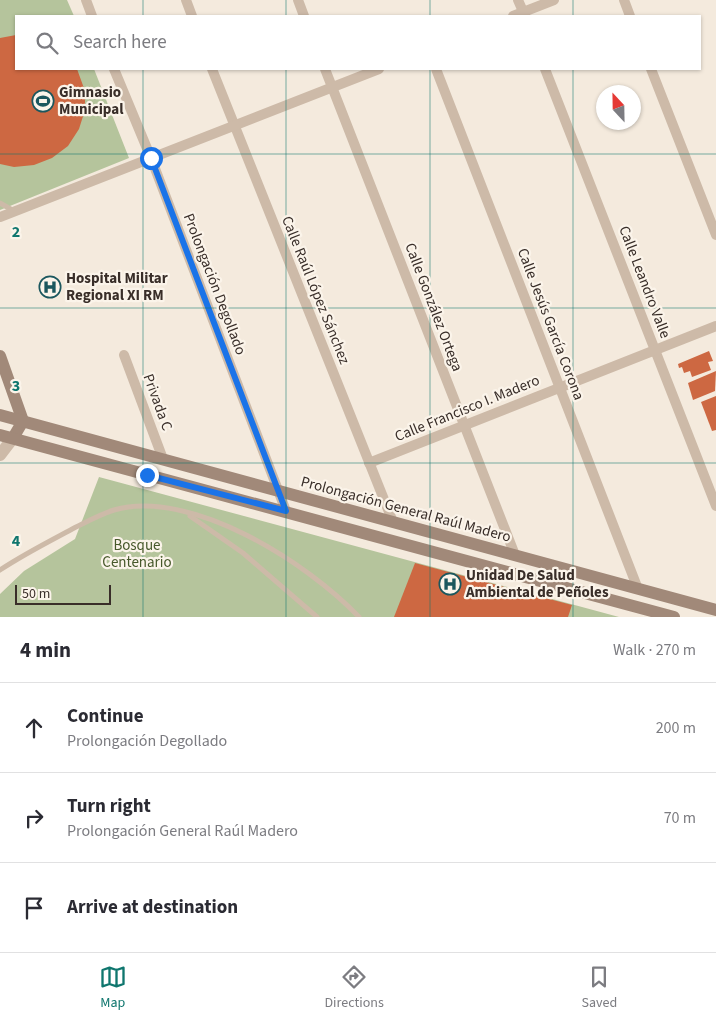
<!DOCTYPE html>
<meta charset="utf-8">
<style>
:root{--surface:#fff;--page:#f7f7f7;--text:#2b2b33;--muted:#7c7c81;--line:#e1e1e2;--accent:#0f766e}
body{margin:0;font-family:"Source Sans 3",sans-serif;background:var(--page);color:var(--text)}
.compass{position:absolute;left:596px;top:85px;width:45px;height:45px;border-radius:50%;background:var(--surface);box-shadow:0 1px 4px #0004;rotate:338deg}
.scale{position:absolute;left:15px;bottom:12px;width:96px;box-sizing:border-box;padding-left:5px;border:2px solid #392e29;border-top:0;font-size:14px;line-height:18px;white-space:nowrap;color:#392e29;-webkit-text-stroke:4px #fbf4ea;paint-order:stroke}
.stop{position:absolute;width:15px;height:15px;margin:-11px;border:4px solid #1a73e8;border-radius:50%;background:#fff}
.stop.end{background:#1a73e8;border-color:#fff;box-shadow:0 1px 5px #0008}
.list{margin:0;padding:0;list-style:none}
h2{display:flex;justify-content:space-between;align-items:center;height:65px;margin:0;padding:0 20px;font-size:21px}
h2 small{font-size:16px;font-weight:400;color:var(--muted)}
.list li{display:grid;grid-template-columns:32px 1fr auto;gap:15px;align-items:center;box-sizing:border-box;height:90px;padding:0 20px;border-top:1px solid var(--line)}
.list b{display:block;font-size:19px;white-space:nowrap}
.list p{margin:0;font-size:16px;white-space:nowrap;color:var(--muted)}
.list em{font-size:16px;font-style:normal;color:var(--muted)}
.icon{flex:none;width:28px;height:28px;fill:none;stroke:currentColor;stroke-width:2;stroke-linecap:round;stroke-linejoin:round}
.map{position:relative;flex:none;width:716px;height:617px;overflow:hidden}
.search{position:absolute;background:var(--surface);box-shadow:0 1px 4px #0004;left:15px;right:15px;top:15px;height:55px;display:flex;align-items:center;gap:12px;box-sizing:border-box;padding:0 18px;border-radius:0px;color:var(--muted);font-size:19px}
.sheet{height:335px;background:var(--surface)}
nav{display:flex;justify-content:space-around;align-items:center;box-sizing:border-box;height:70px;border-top:1px solid var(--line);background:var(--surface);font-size:14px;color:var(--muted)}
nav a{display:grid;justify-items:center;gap:2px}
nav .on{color:var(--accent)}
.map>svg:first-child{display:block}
.green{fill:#b5c49c}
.building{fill:#cd6842}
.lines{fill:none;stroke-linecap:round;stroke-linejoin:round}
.service{stroke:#cdbaa8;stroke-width:5}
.minor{stroke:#cdbaa8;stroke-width:10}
.tertiary{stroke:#cdbaa8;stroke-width:12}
.secondary{stroke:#a18979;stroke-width:12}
.route{stroke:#1a73e8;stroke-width:6}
.grid{fill:none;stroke:#0f766e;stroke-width:1;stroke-opacity:0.55}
.labels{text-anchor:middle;stroke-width:4.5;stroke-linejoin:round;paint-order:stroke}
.poi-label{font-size:15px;font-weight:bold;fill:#392e29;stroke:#fbf4ea;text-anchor:start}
.street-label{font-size:15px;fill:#392e29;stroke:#fbf4ea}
.park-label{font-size:15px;fill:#47592b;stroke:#fbf4ea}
.grid-label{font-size:16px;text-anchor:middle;font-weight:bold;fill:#0f766e;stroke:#fbf4ea;stroke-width:4.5;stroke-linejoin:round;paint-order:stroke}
</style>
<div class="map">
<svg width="716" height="617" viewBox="0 0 716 617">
<rect width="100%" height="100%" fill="#f4eadd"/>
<!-- green -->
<g class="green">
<polygon points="0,0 67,0 74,16 16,16 16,69 94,69 129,158 0,210"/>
<polygon points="99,477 619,617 0,617 0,594 24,571 75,539"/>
</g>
<!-- building -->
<g class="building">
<polygon points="16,35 16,69 77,69 85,91 85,110 79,129 68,146 52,158 34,165 14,167 0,164 0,38"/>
<polygon points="709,351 713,361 708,362 711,370 692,377 690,371 684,373 682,367 679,368 678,364"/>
<polygon points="716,371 715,391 693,400 688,383"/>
<polygon points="716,396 716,430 712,431 701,402"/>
<polygon points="415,563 572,605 568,617 394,617"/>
</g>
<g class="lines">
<!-- service -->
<g class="service">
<polyline points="0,203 14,211"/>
<polyline points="190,516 243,553 317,617"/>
<path d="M 0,570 C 24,554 50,541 76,527 C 88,521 101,514 114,510 C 191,488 308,563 359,617"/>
</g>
<!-- minor -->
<g class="minor">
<polyline points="86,0 92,16"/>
<polyline points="186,0 192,16"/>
<polyline points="298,0 304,16"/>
<polyline points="518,0 525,16"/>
<polyline points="624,0 630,16"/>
<polyline points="513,16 554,0"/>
<polyline points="114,69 151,158 286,511"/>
<polyline points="212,69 393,522"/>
<polyline points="325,69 515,555"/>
<polyline points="436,69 638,589"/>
<polyline points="545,69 716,506"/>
<polyline points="651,69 716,235"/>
<polyline points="0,217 379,69"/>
<polyline points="124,355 163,459"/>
<polyline points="369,463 716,326"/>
</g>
<!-- tertiary -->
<polyline class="tertiary" points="0,455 13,438"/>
<!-- secondary -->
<g class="secondary">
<polyline points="0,356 23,421 13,438"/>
<polyline points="0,415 716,610"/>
<polyline points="0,435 674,617"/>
</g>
</g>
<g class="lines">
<!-- route -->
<polyline class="route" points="147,475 286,511 151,158"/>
</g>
<!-- grid -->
<path class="grid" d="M 143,0 L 143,16M 286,0 L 286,16M 430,0 L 430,16M 573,0 L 573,16M 143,69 L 143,617M 286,69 L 286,617M 430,69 L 430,617M 573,69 L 573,617M 0,154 L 716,154M 0,308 L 716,308M 0,463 L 716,463"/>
<!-- icons -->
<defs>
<g id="stadium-ring" transform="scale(1.125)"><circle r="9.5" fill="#fbf4ea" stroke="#1b575e" stroke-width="1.5"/><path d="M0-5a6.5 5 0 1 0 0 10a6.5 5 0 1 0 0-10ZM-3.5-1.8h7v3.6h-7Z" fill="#1b575e"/></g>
<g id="hospital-ring" transform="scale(1.125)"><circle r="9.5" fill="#fbf4ea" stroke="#1b575e" stroke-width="1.5"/><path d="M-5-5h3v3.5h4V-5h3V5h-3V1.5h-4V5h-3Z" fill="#1b575e"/></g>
</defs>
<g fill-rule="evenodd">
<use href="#stadium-ring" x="43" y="101"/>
<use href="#hospital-ring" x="50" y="287"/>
<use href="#hospital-ring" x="450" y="584"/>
</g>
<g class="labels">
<!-- poi labels -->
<g class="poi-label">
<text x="59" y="97">Gimnasio<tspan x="59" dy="17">Municipal</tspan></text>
<text x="66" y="283">Hospital Militar<tspan x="66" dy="17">Regional XI RM</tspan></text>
<text x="466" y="580">Unidad De Salud<tspan x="466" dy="17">Ambiental de Peñoles</tspan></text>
</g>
<!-- street labels -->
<g class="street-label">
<text transform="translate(645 282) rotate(69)" y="5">Calle Leandro Valle</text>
<text transform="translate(215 284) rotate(69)" y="5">Prolongación Degollado</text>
<text transform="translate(316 290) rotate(68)" y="5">Calle Raúl López Sánchez</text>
<text transform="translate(434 307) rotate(69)" y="5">Calle González Ortega</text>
<text transform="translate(551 324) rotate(69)" y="5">Calle Jesús García Corona</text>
<text transform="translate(158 402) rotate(70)" y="5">Privada C</text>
<text transform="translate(467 408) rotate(-22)" y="5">Calle Francisco I. Madero</text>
<text transform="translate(406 509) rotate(15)" y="5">Prolongación General Raúl Madero</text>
</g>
<!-- park labels -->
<g class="park-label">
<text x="137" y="550">Bosque<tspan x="137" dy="17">Centenario</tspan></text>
</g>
</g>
<g class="grid-label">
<text x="16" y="237">2</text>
<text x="16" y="391">3</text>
<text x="16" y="546">4</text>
</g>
</svg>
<svg class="compass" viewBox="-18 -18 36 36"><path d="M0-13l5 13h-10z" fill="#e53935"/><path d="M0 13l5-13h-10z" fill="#7c7c81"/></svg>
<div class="scale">50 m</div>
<div class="stop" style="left:151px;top:158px"></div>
<div class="stop end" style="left:147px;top:475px"></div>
<div class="search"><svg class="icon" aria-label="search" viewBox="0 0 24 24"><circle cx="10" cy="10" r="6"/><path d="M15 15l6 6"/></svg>Search here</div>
</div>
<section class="sheet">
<h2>4 min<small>Walk · 270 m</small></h2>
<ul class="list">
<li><svg class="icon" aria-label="ahead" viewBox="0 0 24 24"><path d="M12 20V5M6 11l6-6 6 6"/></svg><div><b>Continue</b><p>Prolongación Degollado</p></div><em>200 m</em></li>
<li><svg class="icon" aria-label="right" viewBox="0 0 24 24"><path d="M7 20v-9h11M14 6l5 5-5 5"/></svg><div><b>Turn right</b><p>Prolongación General Raúl Madero</p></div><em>70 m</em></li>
<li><svg class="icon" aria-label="arrive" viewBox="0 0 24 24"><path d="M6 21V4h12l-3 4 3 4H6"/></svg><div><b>Arrive at destination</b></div></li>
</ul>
</section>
<nav>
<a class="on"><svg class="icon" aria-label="map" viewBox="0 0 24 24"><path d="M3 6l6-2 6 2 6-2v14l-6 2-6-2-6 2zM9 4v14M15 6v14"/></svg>Map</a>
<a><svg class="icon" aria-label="directions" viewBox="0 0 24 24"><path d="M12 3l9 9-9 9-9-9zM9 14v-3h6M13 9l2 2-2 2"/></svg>Directions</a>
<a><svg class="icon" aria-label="saved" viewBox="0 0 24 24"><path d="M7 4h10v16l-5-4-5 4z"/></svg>Saved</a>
</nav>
